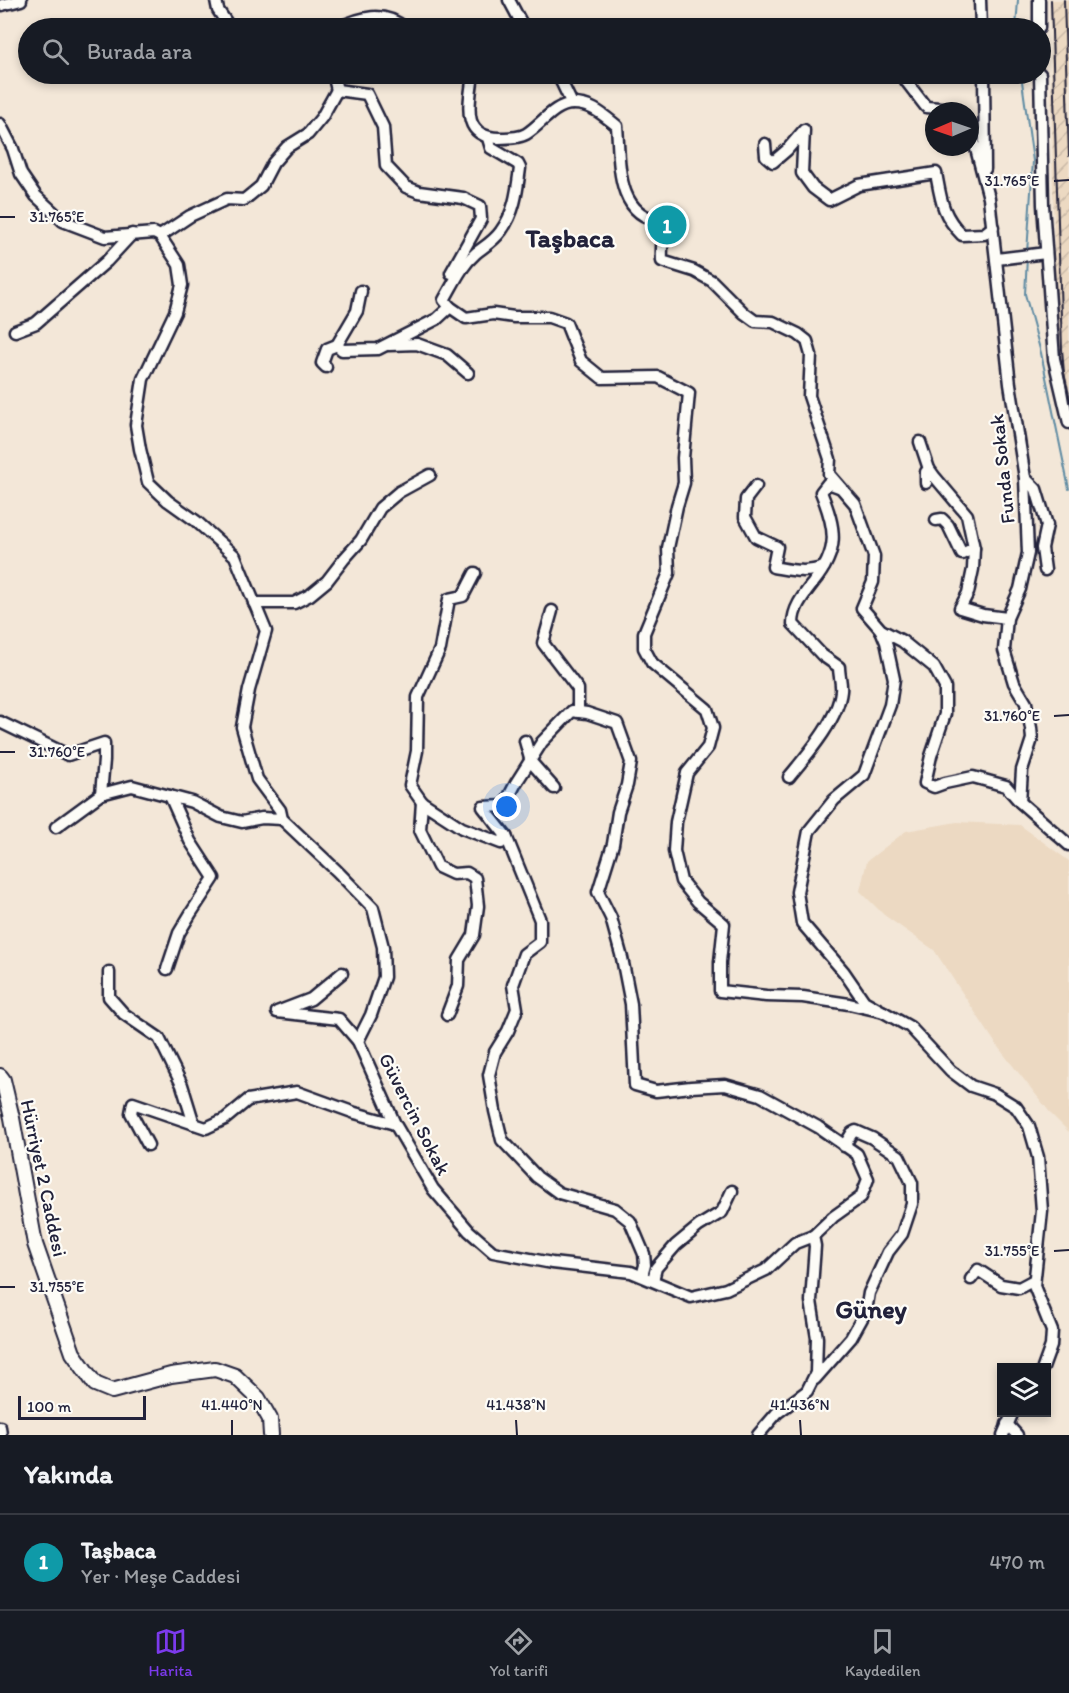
<!DOCTYPE html>
<html lang="tr">
<meta charset="utf-8">
<style>
:root{--surface:#171b24;--page:#242831;--text:#f1f3f6;--muted:#9ea1a6;--line:#363941;--accent:#7c3aed}
body{margin:0;font-family:Itim,sans-serif;background:var(--page);color:var(--text)}
.controls{position:absolute;right:18px;bottom:18px;display:grid;overflow:hidden;border-radius:0px;box-shadow:0 3px 9px #0003}
.controls button{width:54px;height:54px;display:grid;place-items:center;padding:0;border:0;border-bottom:2px solid var(--line);background:var(--surface);color:var(--text);font:30px sans-serif}
.compass{position:absolute;left:925px;top:102px;width:54px;height:54px;border-radius:50%;background:var(--surface);box-shadow:0 3px 9px #0003;rotate:268deg}
.scale{position:absolute;left:18px;bottom:15px;width:128px;box-sizing:border-box;padding-left:6px;border:3px solid #22223b;border-top:0;font-size:16px;line-height:21px;white-space:nowrap;color:#22223b;-webkit-text-stroke:4px #fdfcf7;paint-order:stroke}
.you{position:absolute;left:507px;top:807px;width:21px;height:21px;margin:-15px;border:4px solid #fff;border-radius:50%;background:#1a73e8;box-shadow:0 0 0 9px #1a73e833}
.badge{display:grid;place-items:center;width:39px;height:39px;border-radius:50%;background:var(--accent);color:#fff;font-size:20px;font-weight:700}
.pin{position:absolute;translate:-50% -50%;border:3px solid #fff;box-shadow:0 2px 6px #0006}
.list{margin:0;padding:0;list-style:none}
h2{display:flex;justify-content:space-between;align-items:center;height:78px;margin:0;padding:0 24px;font-size:26px}
h2 small{font-size:20px;font-weight:400;color:var(--muted)}
.list li{display:grid;grid-template-columns:39px 1fr auto;gap:18px;align-items:center;box-sizing:border-box;height:96px;padding:0 24px;border-top:2px solid var(--line)}
.list b{display:block;font-size:22px;white-space:nowrap}
.list p{margin:0;font-size:20px;white-space:nowrap;color:var(--muted)}
.list em{font-size:20px;font-style:normal;color:var(--muted)}
.icon{flex:none;width:33px;height:33px;fill:none;stroke:currentColor;stroke-width:2;stroke-linecap:round;stroke-linejoin:round}
.map{position:relative;flex:none;width:1069px;height:1435px;overflow:hidden}
.search{position:absolute;background:var(--surface);box-shadow:0 3px 9px #0003;left:18px;right:18px;top:18px;height:66px;display:flex;align-items:center;gap:15px;box-sizing:border-box;padding:0 21px;border-radius:33px;color:var(--muted);font-size:22px}
.sheet{height:174px;background:var(--surface)}
nav{display:flex;justify-content:space-around;align-items:center;box-sizing:border-box;height:84px;border-top:2px solid var(--line);background:var(--surface);font-size:16px;color:var(--muted)}
nav a{display:grid;justify-items:center;gap:3px}
nav .on{color:var(--accent)}
.map>svg:first-child{display:block}
.built{fill:#ecd9c2}
.industrial{fill:url(#industrial-furrows)}
.lines{fill:none;stroke-linecap:round;stroke-linejoin:round}
.stream{stroke:#5f8ba3;stroke-width:2}
.street-casing{stroke:#22223b;stroke-width:15}
.secondary-casing{stroke:#22223b;stroke-width:18}
.street{stroke:#fdfcf7;stroke-width:10}
.secondary{stroke:#fdfcf7;stroke-width:14}
.rail{stroke:#22223b;stroke-width:2}
.ticks{fill:none;stroke:#22223b;stroke-width:2}
.labels{text-anchor:middle;stroke-width:4.5;stroke-linejoin:round;paint-order:stroke}
.street-label{font-size:20px;fill:#22223b;stroke:#fdfcf7}
.district-label{font-size:26px;font-weight:bold;fill:#22223b;stroke:#fdfcf7}
.ticks-label{font-size:15px;text-anchor:middle;fill:#22223b;stroke:#fdfcf7;stroke-width:4.5;stroke-linejoin:round;paint-order:stroke}
</style>
<div class="map">
<svg width="1069" height="1435" viewBox="0 0 1069 1435">
<defs>
<pattern id="industrial-furrows" width="10" height="10" patternUnits="userSpaceOnUse" patternTransform="scale(1.5)"><rect width="10" height="10" fill="#ecd9c2"/><path d="M-1 1l2-2M0 10L10 0M9 11l2-2" fill="none" stroke="#cabaa8"/></pattern>
</defs>
<rect width="100%" height="100%" fill="#f3e7d8"/>
<filter id="ink" filterUnits="userSpaceOnUse"><feTurbulence type="fractalNoise" baseFrequency=".0167" numOctaves="2"/><feDisplacementMap in="SourceGraphic" scale="12" xChannelSelector="R" yChannelSelector="G"/><feConvolveMatrix kernelMatrix="1 2 1 2 8 2 1 2 1" color-interpolation-filters="sRGB"/></filter>
<g filter="url(#ink)">
<!-- built -->
<polygon class="built" points="957,822 1020,825 1069,861 1069,1132 1052,1115 998,1047 934,950 884,915 860,891 867,861 906,831"/>
<!-- industrial -->
<polygon class="industrial" points="1050,0 1069,0 1069,413 1056,362"/>
<g class="lines">
<!-- stream -->
<g class="stream">
<polyline points="1016,28 1018,0"/>
<polyline points="1021,74 1033,161 1027,253"/>
<polyline points="1027,258 1025,294 1041,353 1069,489"/>
</g>
<!-- street casing -->
<g class="street-casing">
<g id="street">
<polyline points="216,0 218,10 230,28"/>
<polyline points="509,0 524,28"/>
<polyline points="980,0 981,28"/>
<polyline points="1039,0 1039,28"/>
<polyline points="2,5 21,0"/>
<path d="M 338,28 C 361,17 383,10 405,28"/>
<polyline points="333,74 337,90"/>
<path d="M 473,74 C 470,101 459,137 499,138 C 508,138 519,138 526,134 C 541,125 554,104 573,104 C 592,104 602,114 617,126 C 620,161 615,216 662,221 C 664,234 661,247 662,261 L 694,271 L 712,281 L 744,313 L 755,321 L 773,322 L 798,334 L 807,341 L 811,355 L 809,396 L 830,459 L 829,474 L 855,504 L 874,556 L 873,582 L 862,608 L 881,630 L 902,641 L 934,667 L 945,687 L 945,714 L 931,756 L 925,783 L 934,787 L 945,783 L 973,777 L 1006,786 L 1020,802 L 1069,845"/>
<polyline points="555,74 561,81 572,104"/>
<polyline points="904,74 906,81 926,107 953,109 956,111"/>
<polyline points="984,74 985,169"/>
<polyline points="1040,74 1043,205 1054,359 1069,423"/>
<polyline points="0,124 13,149 21,174 36,196 63,221 105,237 154,233 160,236 179,265 182,285 175,312 143,379 136,425 140,449 148,482 168,501 196,521 235,556 266,631 249,690 242,727 257,779 280,810 282,819 337,871 373,908 383,947 384,977 371,1015 358,1041 395,1124 433,1189 469,1231 493,1252 552,1263 631,1272 691,1297 726,1289 766,1270 795,1243 813,1236 815,1246 811,1301 817,1338 816,1373 807,1391 777,1413 758,1435"/>
<polyline points="970,126 989,198 1010,384 1025,478 1028,553 1020,589 1007,618 1004,650 1014,683 1026,703 1031,728 1032,739 1022,770 1020,802"/>
<path d="M 488,138 L 491,148 L 518,164 L 520,168 C 517,191 515,212 501,231 C 494,241 485,246 476,253 C 461,266 454,283 444,300 L 450,307 L 466,318 L 493,314 L 514,317 L 549,317 L 566,323 L 581,361 L 602,378 L 658,377 L 689,393 L 683,458 L 684,483 L 677,506 L 668,548 L 669,573 L 644,633 L 644,648 L 652,663 L 707,709 L 713,728 L 708,747 L 687,773 L 676,822 L 674,851 L 681,881 L 698,902 L 724,924 L 720,962 L 720,991 L 766,996 L 803,997 L 849,1004 L 884,1012"/>
<path d="M 765,144 L 766,156 L 773,162 L 787,150 L 804,130 L 802,173 L 813,188 L 829,200 L 859,185 L 936,173 C 941,200 942,215 962,235 L 984,234 L 993,227"/>
<polyline points="160,236 190,216 227,199 244,200 261,186 273,163 287,147 308,134 322,117 337,90 367,94 383,127 386,166 406,187 419,192 463,198 480,206 481,219 451,273"/>
<polyline points="997,259 1046,253"/>
<polyline points="361,291 357,311 337,345 342,350 378,349 437,319 450,307"/>
<polyline points="15,331 36,323 107,261 132,234"/>
<polyline points="389,345 417,344 447,355 468,373"/>
<polyline points="326,367 322,363 327,349 337,345"/>
<polyline points="920,442 929,469 934,476 967,515 974,548 973,569 968,593 960,608 983,615 1007,618"/>
<polyline points="1025,478 1036,489 1047,525 1042,548 1045,570"/>
<polyline points="926,483 926,472 929,469"/>
<path d="M 756,486 L 746,499 L 745,517 L 756,537 L 777,547 L 773,567 C 791,570 806,574 824,567"/>
<polyline points="936,520 942,519 948,525 962,554 974,548"/>
<polyline points="475,573 463,596 449,599 440,649 418,697 417,751 410,785 422,802 462,828 501,843 506,836 483,807 504,806 516,783 542,742 572,711 587,713 617,723 631,762 627,785 618,812 613,844 598,892 611,918 622,958 631,1004 635,1085 656,1091 691,1087 725,1085 760,1095 818,1127 857,1154 868,1179 861,1197 833,1217 813,1236"/>
<polyline points="254,603 294,603 310,595 327,581 344,559 361,540 380,508 399,492 430,475"/>
<polyline points="552,611 543,643 578,689 578,712"/>
<polyline points="881,630 886,642 894,679 890,705 864,775 834,800 809,831 797,892 802,923 844,972 864,1001 910,1027 951,1071 971,1086 995,1094 1016,1107 1029,1126 1038,1157 1042,1211 1034,1286 1052,1331 1051,1346 1043,1368"/>
<polyline points="0,722 68,755 104,743 104,760 101,794 132,786 192,802 221,817 242,822 262,818 282,819"/>
<polyline points="525,741 531,762 554,788"/>
<path d="M 789,777 C 807,755 838,720 841,691 C 842,684 839,675 839,667 L 822,655 L 793,624 C 793,608 803,596 813,583 C 840,550 836,529 821,492 L 828,483 L 839,487"/>
<polyline points="422,802 420,830 438,867 453,874 467,873 475,878 478,906 474,935 459,960 458,986 447,1015"/>
<polyline points="56,827 101,794"/>
<polyline points="506,836 540,920 540,942 524,954 513,985 517,1009 508,1031 495,1052 489,1075 495,1111 502,1140 537,1177 559,1193 615,1209 630,1221 644,1254 645,1265 642,1276"/>
<polyline points="167,969 179,933 191,913 214,878 190,841 170,796"/>
<polyline points="109,972 109,997 124,1014 159,1038 182,1085 194,1124"/>
<polyline points="342,973 311,999 277,1012 339,1019 358,1041"/>
<polyline points="148,1145 131,1113 133,1103 206,1128 225,1119 248,1100 297,1092 355,1113 395,1124"/>
<polyline points="971,1279 978,1270 1001,1285 1019,1288 1034,1280"/>
<polyline points="653,1280 656,1268 676,1245 699,1226 722,1212 732,1191"/>
<polyline points="815,1379 851,1338 866,1311 869,1293 888,1252 902,1234 912,1204 912,1183 899,1156 872,1138 856,1131 852,1133 844,1146"/>
<polyline points="1007,1424 1017,1435"/>
<polyline points="0,1427 1,1435"/>
<polyline points="1003,1435 1013,1412"/>
</g>
</g>
<!-- secondary casing -->
<g class="secondary-casing">
<polyline id="secondary" points="0,1076 3,1080 12,1118 35,1244 73,1353 95,1384 112,1391 171,1375 215,1369 235,1376 258,1398 270,1419 271,1435"/>
</g>
<!-- street -->
<use href="#street" class="street"/>
<!-- secondary -->
<use href="#secondary" class="secondary"/>
<!-- rail -->
<g class="rail">
<polyline points="1051,0 1062,349 1064,373 1069,402"/>
<polyline points="1064,0 1069,156"/>
</g>
</g>
</g>
<!-- ticks -->
<path class="ticks" d="M 1054,181 L 1069,180M 0,217 L 15,217M 1054,716 L 1069,715M 0,752 L 15,752M 1054,1251 L 1069,1250M 0,1287 L 15,1287M 232,1420 L 232,1435M 516,1420 L 517,1435M 800,1420 L 801,1435"/>
<g class="labels">
<!-- street labels -->
<g class="street-label">
<text transform="translate(1002 469) rotate(-96)" y="7">Funda Sokak</text>
<text transform="translate(415 1114) rotate(63)" y="7">Güvercin Sokak</text>
<text transform="translate(44 1178) rotate(78)" y="7">Hürriyet 2 Caddesi</text>
</g>
<!-- district labels -->
<g class="district-label">
<text x="570" y="247">Taşbaca</text>
<text x="871" y="1318">Güney</text>
</g>
</g>
<g class="ticks-label">
<text x="1012" y="186">31.765°E</text>
<text x="57" y="222">31.765°E</text>
<text x="1012" y="721">31.760°E</text>
<text x="57" y="757">31.760°E</text>
<text x="1012" y="1256">31.755°E</text>
<text x="57" y="1292">31.755°E</text>
<text x="232" y="1410">41.440°N</text>
<text x="516" y="1410">41.438°N</text>
<text x="800" y="1410">41.436°N</text>
</g>
</svg>
<div class="controls">
<button><svg class="icon" aria-label="layers" viewBox="0 0 24 24"><path d="M12 4l9 5-9 5-9-5zM3 14l9 5 9-5"/></svg></button>
</div>
<svg class="compass" viewBox="-18 -18 36 36"><path d="M0-13l5 13h-10z" fill="#e53935"/><path d="M0 13l5-13h-10z" fill="#9ea1a6"/></svg>
<div class="scale">100 m</div>
<div class="you"></div>
<div class="pin badge" style="left:667px;top:225px;background:#0f9aa8">1</div>
<div class="search"><svg class="icon" aria-label="search" viewBox="0 0 24 24"><circle cx="10" cy="10" r="6"/><path d="M15 15l6 6"/></svg>Burada ara</div>
</div>
<section class="sheet">
<h2>Yakında<small></small></h2>
<ul class="list">
<li><span class="badge" style="background:#0f9aa8">1</span><div><b>Taşbaca</b><p>Yer · Meşe Caddesi</p></div><em>470 m</em></li>
</ul>
</section>
<nav>
<a class="on"><svg class="icon" aria-label="map" viewBox="0 0 24 24"><path d="M3 6l6-2 6 2 6-2v14l-6 2-6-2-6 2zM9 4v14M15 6v14"/></svg>Harita</a>
<a><svg class="icon" aria-label="directions" viewBox="0 0 24 24"><path d="M12 3l9 9-9 9-9-9zM9 14v-3h6M13 9l2 2-2 2"/></svg>Yol tarifi</a>
<a><svg class="icon" aria-label="saved" viewBox="0 0 24 24"><path d="M7 4h10v16l-5-4-5 4z"/></svg>Kaydedilen</a>
</nav>
